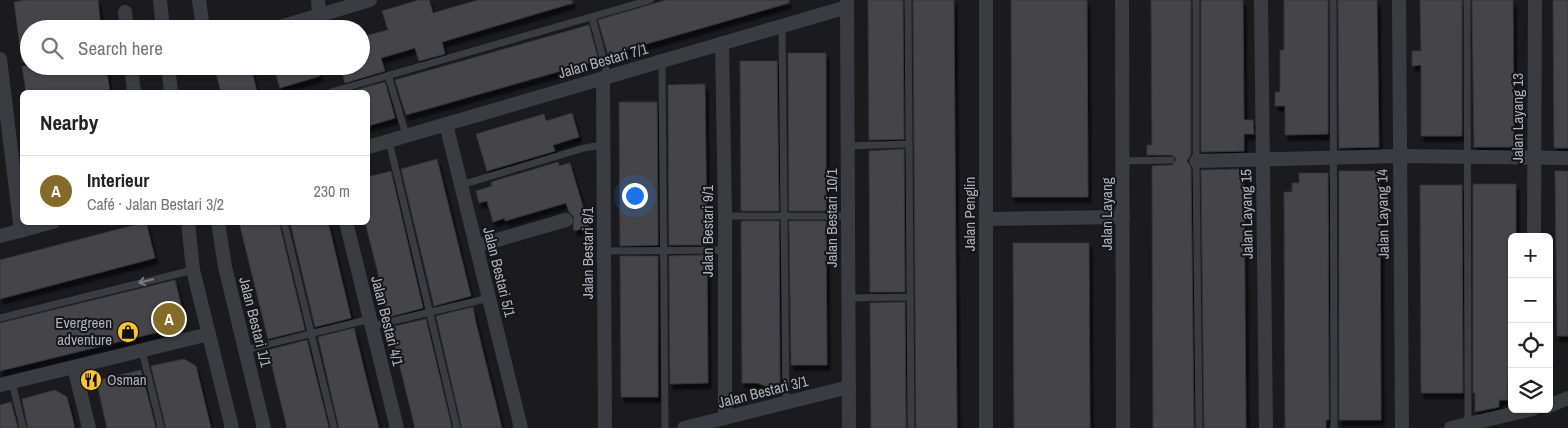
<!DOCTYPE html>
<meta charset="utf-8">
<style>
:root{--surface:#fff;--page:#f6f6f6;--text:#222;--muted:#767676;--line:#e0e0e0;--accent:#856b29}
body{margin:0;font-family:"Archivo Narrow",sans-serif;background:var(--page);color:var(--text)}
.controls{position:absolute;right:15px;bottom:15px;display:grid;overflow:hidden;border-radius:8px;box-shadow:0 1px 4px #0004}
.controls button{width:45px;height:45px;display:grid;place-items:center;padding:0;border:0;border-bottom:1px solid var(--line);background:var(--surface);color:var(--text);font:25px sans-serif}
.you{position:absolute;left:634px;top:195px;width:18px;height:18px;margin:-12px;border:4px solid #fff;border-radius:50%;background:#1a73e8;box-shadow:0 0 0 8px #1a73e833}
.badge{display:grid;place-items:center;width:32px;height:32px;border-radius:50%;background:var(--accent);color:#fff;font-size:16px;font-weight:700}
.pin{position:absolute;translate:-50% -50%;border:2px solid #fff;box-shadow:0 1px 5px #0006}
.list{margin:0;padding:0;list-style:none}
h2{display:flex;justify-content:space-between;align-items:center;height:65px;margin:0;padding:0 20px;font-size:21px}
h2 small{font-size:16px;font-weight:400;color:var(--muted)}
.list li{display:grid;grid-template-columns:32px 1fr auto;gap:15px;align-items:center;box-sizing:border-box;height:70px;padding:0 20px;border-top:1px solid var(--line)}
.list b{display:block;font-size:19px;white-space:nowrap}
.list p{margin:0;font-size:16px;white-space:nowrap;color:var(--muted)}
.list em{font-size:16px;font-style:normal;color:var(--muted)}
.icon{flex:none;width:28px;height:28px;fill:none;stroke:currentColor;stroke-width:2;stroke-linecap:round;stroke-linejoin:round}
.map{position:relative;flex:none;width:1568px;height:428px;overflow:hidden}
.search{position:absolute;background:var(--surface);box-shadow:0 1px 4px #0004;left:20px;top:20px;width:350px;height:55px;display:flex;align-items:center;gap:12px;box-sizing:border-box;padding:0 18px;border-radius:28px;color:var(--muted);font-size:19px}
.panel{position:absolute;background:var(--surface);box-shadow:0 1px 4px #0004;left:20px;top:90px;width:350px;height:135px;border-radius:8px}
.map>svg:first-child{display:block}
.building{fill:#45454a;stroke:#353439;filter:url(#shadow)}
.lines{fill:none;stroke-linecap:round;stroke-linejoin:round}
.lane{stroke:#3b3c42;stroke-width:7}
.street{stroke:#3b3c42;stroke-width:14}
.oneway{stroke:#797c86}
.labels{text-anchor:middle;stroke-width:4;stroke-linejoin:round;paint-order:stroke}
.street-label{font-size:15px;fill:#acb1bd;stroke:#161518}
.poi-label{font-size:15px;fill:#acb1bd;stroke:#161518;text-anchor:end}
</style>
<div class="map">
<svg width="1568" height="428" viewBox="0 0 1568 428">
<defs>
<filter id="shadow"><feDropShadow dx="3" dy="5.5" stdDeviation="1" flood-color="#0009"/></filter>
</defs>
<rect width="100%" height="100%" fill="#1b1a1d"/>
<!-- building -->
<g class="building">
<polygon points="26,0 98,0 101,29 29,29 29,62 22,62 14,2"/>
<polygon points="419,0 429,0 433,13 478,0 572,0 573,3 442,42 445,54 419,61 415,48 381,58 385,71 345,83 340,66 361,66 361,37 388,30 382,11"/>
<polygon points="666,0 789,0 789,3 608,55 598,20"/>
<polygon points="868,0 903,0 904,139 869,140"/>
<polygon points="913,0 954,0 957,428 916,428"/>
<polygon points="1011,0 1087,0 1088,197 1012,197"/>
<polygon points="1151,0 1191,0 1191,154 1187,161 1191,168 1194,428 1153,428 1152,166 1172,165 1176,160 1175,157 1171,155 1147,155 1147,145 1152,145"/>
<polygon points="1201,0 1243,0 1244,120 1253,120 1254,134 1244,134 1244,151 1201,152"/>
<polygon points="1284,0 1328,0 1328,134 1285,135 1285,106 1275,106 1275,92 1280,92 1280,50 1284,50"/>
<polygon points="1338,0 1377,0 1379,147 1339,148"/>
<polygon points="1420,0 1462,0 1462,136 1421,136 1421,65 1412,66 1412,51 1421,51"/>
<polygon points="1472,0 1513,0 1514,147 1474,147"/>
<polygon points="1553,0 1568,0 1568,148 1554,148"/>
<polygon points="589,25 598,58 596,59 596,61 406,115 395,80"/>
<polygon points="788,53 826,53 826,211 789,211"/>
<polygon points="740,61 777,61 779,211 741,211"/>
<polygon points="22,66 106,66 110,92 26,92"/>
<polygon points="214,66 244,66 246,73 252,71 257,92 221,92"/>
<polygon points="273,66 317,66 320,76 280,88"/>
<polygon points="385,82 395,118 368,126 368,92 348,92"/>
<polygon points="705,84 707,245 669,245 668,85"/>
<polygon points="619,102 657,102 658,245 620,246"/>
<polygon points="572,113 579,137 553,145 555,151 487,171 476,134 544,114 546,121"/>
<polygon points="904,149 905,292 870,292 869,151"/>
<polygon points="437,159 471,296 434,306 401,169"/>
<polygon points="558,162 559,166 570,163 589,227 574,231 573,225 574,217 569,212 566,203 505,221 505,218 493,222 487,201 479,203 476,191 492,186 491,182"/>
<polygon points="1244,169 1246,428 1204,428 1201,170"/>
<polygon points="391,171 423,308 389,317 365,222 368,222 368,177"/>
<polygon points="1339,171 1380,171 1381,420 1339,420"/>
<polygon points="1555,171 1568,171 1568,336 1557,336"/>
<polygon points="1299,173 1328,173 1329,420 1326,420 1326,428 1285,428 1284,192 1292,192 1292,183 1299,183"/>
<polygon points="1474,184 1516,184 1516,237 1512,237 1512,380 1508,380 1508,400 1499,400 1499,407 1475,412 1475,393 1473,393 1473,185"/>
<polygon points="1420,185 1462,185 1463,393 1421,393"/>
<polygon points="741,221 779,221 780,383 775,383 768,387 757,383 742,383"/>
<polygon points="789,221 826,221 827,365 791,365"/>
<polygon points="146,222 155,258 0,299 0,260"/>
<polygon points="239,222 279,222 305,330 268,339"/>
<polygon points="290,222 328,222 351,318 315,327"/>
<polygon points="1013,243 1089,243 1090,428 1014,428"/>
<polygon points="707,255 708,383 670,384 669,256"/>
<polygon points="620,256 658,256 658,397 621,397"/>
<polygon points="175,280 184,316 175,328 0,371 0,323"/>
<polygon points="905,302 906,428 871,428 870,303"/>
<polygon points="473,307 476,323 502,428 462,428 436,316"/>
<polygon points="426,319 452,428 415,428 391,330 391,327"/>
<polygon points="354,328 367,381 379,428 339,428 318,337"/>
<polygon points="307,340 329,428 287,428 268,350"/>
<polygon points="184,359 196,366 211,428 166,428 151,366"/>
<polygon points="141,370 156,428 107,428 98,388 103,379"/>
<polygon points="55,390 67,397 75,428 28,428 22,399"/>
<polygon points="11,402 18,428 0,428 0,405"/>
</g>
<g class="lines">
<!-- lane -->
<g class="lane">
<polyline points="908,0 911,428"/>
<polyline points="1196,0 1196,161 1199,428"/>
<polyline points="1333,0 1334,428"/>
<polyline points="1467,0 1468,424"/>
<polyline points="592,17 608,77"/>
<polyline points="782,26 786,403"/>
<polyline points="662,61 665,428"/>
<polyline points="388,75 406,135"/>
<polyline points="331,92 650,0"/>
<polyline points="389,141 457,428"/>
<polyline points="848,146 909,144"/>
<polyline points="1123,161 1171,160"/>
<polyline points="461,185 584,148 604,145"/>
<polyline points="725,216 848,216"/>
<polyline points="284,222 334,428"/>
<polyline points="604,251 725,250"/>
<polyline points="849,298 910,297"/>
<polyline points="0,318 193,270"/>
<polyline points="372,326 489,298"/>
<polyline points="245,350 370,319"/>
<polyline points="142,351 161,428"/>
<polyline points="12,382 23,428"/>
</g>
<!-- street -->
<g class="street">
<polyline points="160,0 163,29"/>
<polyline points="199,0 203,29"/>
<polyline points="318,0 319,15"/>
<polyline points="847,0 849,428"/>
<polyline points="986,0 986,428"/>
<polyline points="1122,0 1123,428"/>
<polyline points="1261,0 1266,428"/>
<polyline points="1399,0 1402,428"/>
<polyline points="125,12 127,29"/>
<polyline points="273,29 370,0"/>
<polyline points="722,43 725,216 725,418"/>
<polyline points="0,59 21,231"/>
<polyline points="131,66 134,92"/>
<polyline points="168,66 171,92"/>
<polyline points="603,78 605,428"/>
<polyline points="446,124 521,428"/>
<polyline points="368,147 847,7"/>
<polyline points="1196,161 1399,156 1568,158"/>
<polyline points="986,219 1123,217"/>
<polyline points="188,222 193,270 232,428"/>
<polyline points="218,222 225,267 264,428"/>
<polyline points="346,222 397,428"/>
<polyline points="0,236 53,222"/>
<polyline points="1534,237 1535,0"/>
<polyline points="476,246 566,220"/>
<polyline points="74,367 89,428"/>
<polyline points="0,385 209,334"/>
<polyline points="1549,406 1568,398"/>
<polyline points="684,428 849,387"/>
<polyline points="1451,428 1533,409"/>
</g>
</g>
<!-- one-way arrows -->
<defs><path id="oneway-shaft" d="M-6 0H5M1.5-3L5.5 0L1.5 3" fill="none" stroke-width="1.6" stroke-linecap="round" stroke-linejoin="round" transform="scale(1.25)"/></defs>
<use class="oneway" href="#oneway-shaft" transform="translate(146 281) rotate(166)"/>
<!-- icons -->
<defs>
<g id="shop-disc" transform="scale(1.125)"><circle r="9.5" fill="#fec531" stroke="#161518"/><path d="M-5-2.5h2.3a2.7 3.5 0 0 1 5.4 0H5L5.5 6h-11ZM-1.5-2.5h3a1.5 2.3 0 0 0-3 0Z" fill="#111"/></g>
<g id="restaurant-disc" transform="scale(1.125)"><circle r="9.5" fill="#fec531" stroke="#161518"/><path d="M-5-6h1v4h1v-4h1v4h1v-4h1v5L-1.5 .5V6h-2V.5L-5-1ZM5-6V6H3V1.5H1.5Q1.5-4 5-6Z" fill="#111"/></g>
</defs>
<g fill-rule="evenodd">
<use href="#shop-disc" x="128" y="332"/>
<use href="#restaurant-disc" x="91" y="380"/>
</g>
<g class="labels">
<!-- street labels -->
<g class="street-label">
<text transform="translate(603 61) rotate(-16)" y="5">Jalan Bestari 7/1</text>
<text transform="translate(1518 118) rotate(-90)" y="5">Jalan Layang 13</text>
<text transform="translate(970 214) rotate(-90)" y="5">Jalan Penglin</text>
<text transform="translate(1107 214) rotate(-90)" y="5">Jalan Layang</text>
<text transform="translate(1247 214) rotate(-91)" y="5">Jalan Layang 15</text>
<text transform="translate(1383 214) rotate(-91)" y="5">Jalan Layang 14</text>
<text transform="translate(832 218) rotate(-90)" y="5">Jalan Bestari 10/1</text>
<text transform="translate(708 231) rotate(-90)" y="5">Jalan Bestari 9/1</text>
<text transform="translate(588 253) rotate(-90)" y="5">Jalan Bestari 8/1</text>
<text transform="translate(499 272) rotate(76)" y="5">Jalan Bestari 5/1</text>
<text transform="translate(387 321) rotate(76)" y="5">Jalan Bestari 4/1</text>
<text transform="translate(255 322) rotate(76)" y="5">Jalan Bestari 1/1</text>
<text transform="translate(763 392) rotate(-14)" y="5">Jalan Bestari 3/1</text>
</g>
<!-- poi labels -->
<g class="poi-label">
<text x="112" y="328">Evergreen<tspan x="112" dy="17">adventure</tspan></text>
<text x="107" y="385" text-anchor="start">Osman</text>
</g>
</g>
</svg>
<div class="controls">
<button>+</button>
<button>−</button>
<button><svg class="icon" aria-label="locate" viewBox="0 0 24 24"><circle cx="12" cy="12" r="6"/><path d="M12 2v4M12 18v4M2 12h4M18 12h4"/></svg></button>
<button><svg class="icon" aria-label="layers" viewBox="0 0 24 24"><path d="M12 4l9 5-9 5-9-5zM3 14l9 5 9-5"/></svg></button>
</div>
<div class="you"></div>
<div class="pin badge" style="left:169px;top:319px">A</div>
<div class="search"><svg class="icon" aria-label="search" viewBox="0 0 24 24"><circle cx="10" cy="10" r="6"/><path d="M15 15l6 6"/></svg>Search here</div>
<section class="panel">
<h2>Nearby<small></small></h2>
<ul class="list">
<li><span class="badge">A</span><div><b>Interieur</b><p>Café · Jalan Bestari 3/2</p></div><em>230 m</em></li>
</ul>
</section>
</div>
